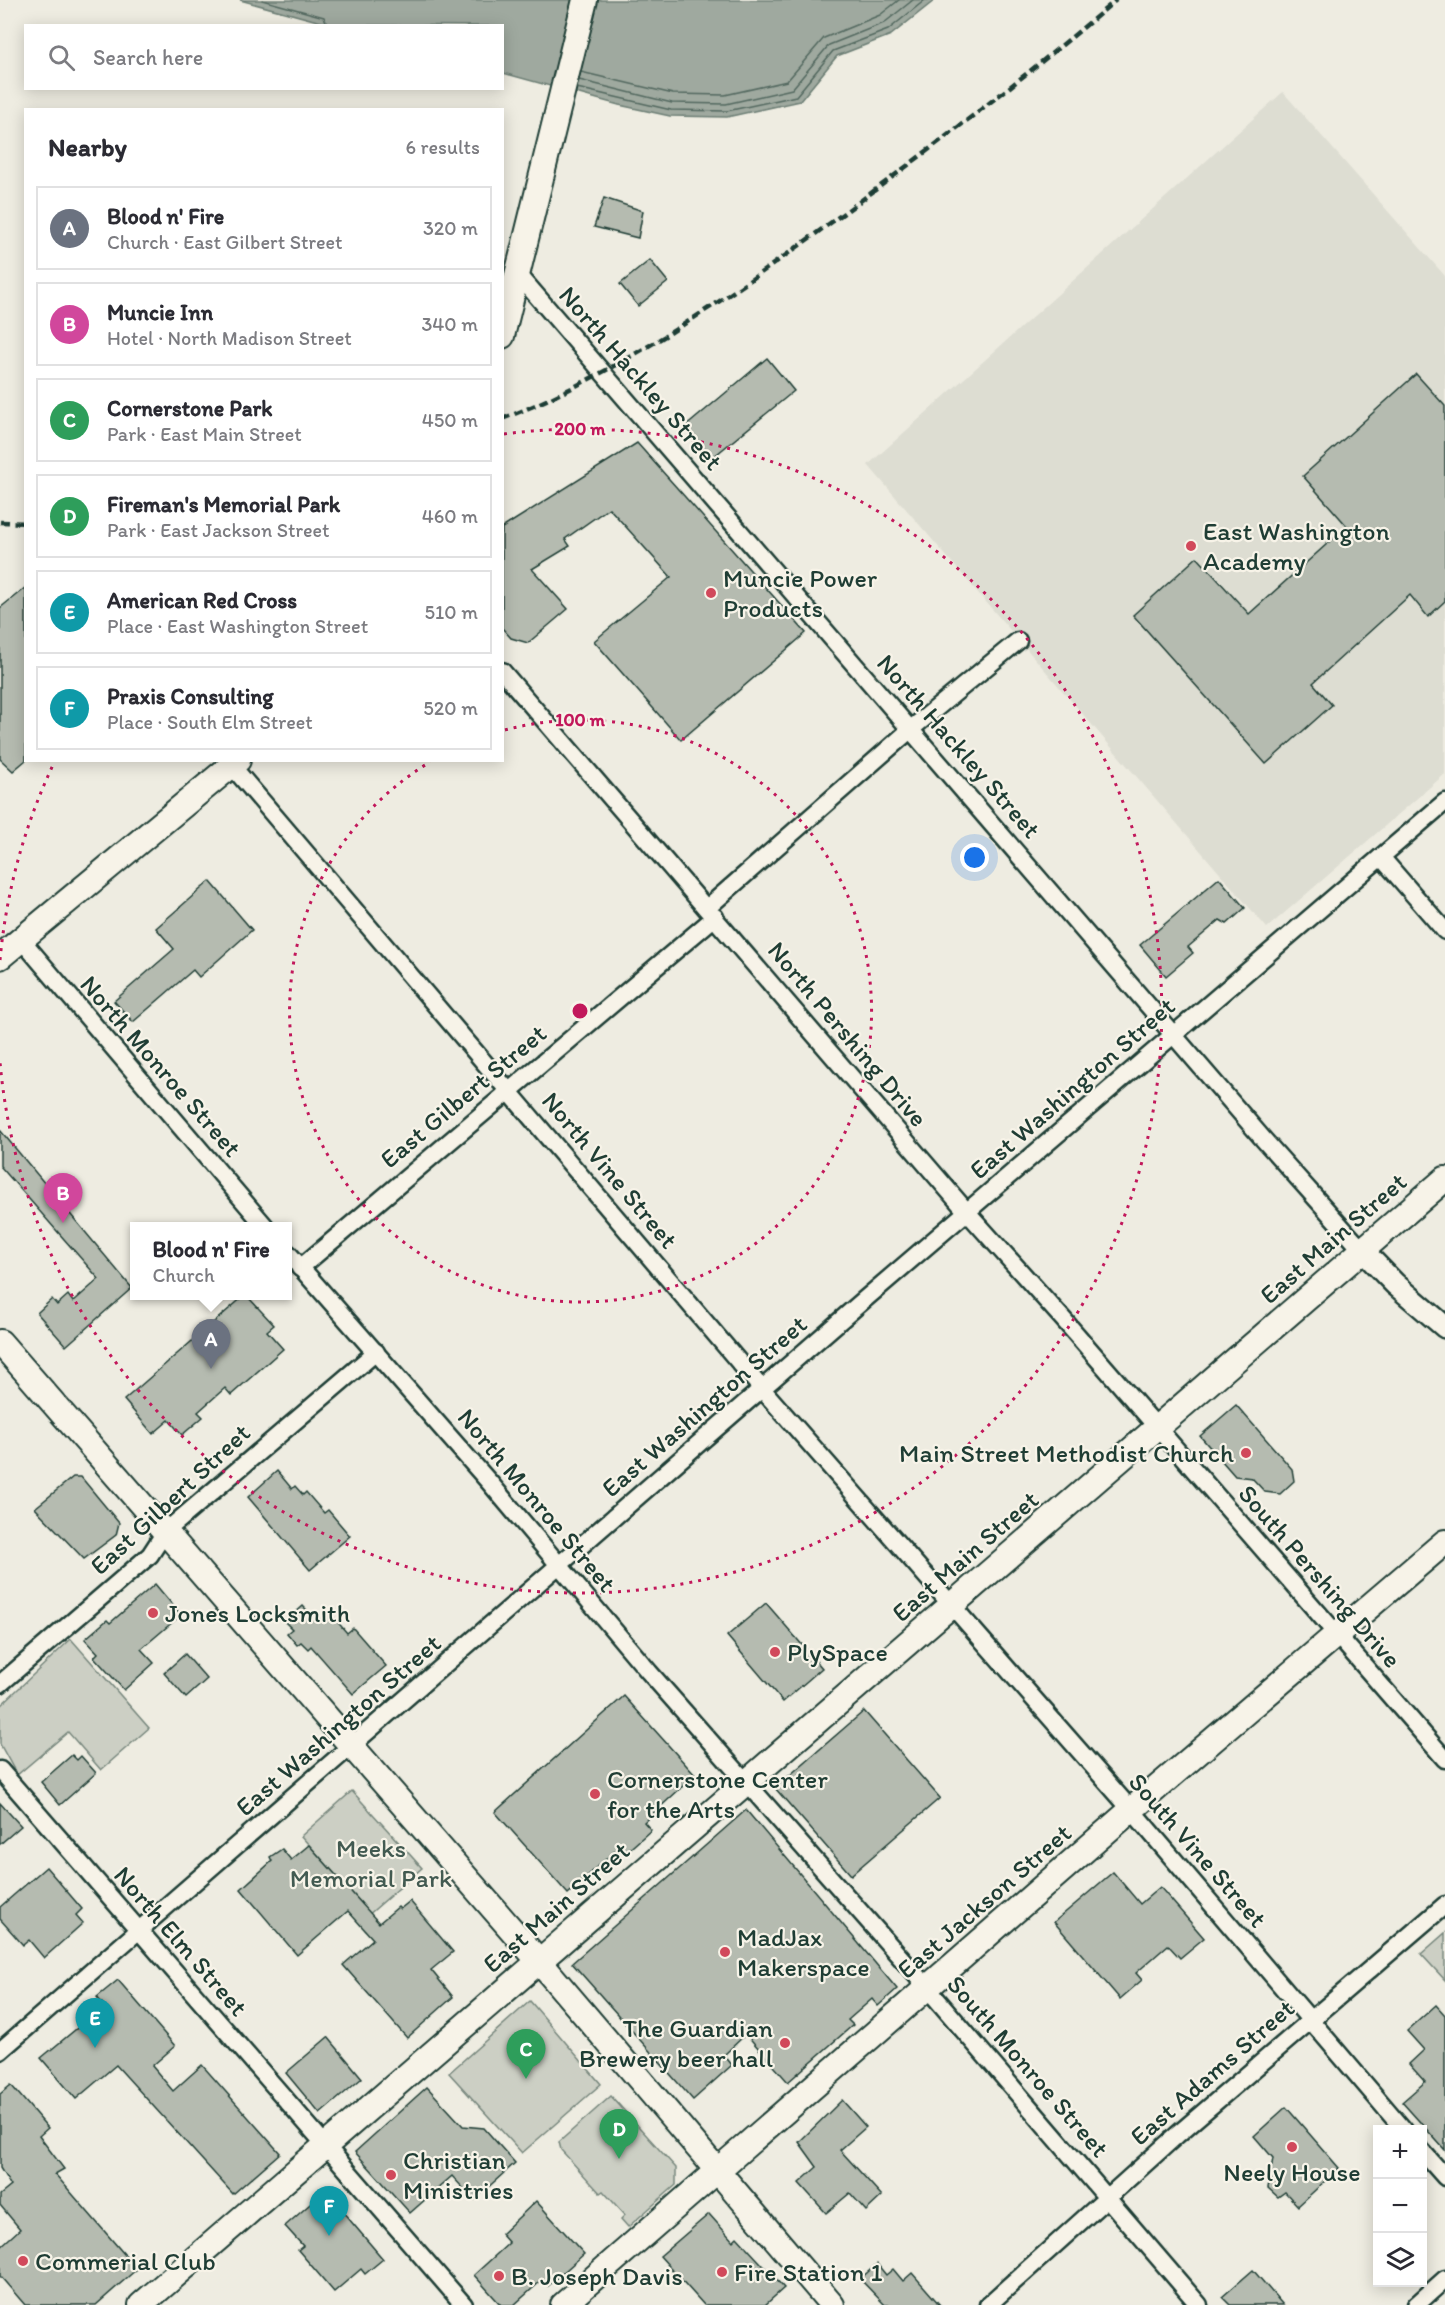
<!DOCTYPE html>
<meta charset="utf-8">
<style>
:root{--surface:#fff;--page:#f2f2f3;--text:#2b2b33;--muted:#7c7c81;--line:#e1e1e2;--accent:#111827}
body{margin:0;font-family:Itim,sans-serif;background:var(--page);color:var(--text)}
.controls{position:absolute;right:18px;bottom:18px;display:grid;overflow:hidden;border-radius:0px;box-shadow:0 3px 15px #0003}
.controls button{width:54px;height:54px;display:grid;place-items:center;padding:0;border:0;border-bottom:2px solid var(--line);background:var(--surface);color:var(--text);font:30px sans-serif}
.you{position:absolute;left:975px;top:858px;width:21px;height:21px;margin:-15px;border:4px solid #fff;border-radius:50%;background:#1a73e8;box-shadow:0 0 0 9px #1a73e833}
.badge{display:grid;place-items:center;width:39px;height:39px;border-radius:50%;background:var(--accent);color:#fff;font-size:20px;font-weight:700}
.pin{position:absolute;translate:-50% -50px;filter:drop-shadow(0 2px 3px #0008)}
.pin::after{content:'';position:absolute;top:32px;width:21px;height:18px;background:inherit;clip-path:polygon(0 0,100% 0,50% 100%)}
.popup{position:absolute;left:130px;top:1222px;width:162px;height:78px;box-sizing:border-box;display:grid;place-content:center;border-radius:0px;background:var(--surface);filter:drop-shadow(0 2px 4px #0005);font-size:20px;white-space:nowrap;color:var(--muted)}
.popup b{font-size:22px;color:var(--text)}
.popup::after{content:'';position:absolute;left:50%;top:100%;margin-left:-12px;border:12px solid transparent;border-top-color:var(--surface)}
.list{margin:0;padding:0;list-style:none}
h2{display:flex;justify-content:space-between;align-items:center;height:78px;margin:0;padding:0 24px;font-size:26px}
h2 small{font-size:20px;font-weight:400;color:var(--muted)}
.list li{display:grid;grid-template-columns:39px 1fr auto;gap:18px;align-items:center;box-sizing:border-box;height:84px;margin:0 12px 12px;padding:0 12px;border:2px solid var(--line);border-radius:0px}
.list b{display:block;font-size:22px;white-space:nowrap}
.list p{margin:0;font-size:20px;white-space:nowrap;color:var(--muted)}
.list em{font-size:20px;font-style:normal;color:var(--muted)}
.icon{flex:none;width:33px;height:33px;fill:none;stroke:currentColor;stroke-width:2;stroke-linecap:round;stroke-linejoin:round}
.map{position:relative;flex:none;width:1445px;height:2305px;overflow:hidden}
.search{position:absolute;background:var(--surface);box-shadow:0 3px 15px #0003;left:24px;top:24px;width:480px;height:66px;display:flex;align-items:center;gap:15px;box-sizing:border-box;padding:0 21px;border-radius:0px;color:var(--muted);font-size:22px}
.panel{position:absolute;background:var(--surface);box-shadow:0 3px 15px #0003;left:24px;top:108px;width:480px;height:654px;border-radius:0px}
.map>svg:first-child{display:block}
.built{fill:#ddddd2}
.green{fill:#cccfc4;stroke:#76867c;stroke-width:1.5}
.water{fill:#9fa99f;stroke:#6c7e74;stroke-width:1.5}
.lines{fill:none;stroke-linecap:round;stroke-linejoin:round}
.shore{stroke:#52685f;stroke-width:1.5}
.building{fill:#b5bbb0;stroke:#1f3d34;stroke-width:1.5}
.minor-casing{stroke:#1f3d34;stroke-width:21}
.tertiary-casing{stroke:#1f3d34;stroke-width:26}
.secondary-casing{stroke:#1f3d34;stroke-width:28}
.minor{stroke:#f7f3e8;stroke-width:16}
.tertiary{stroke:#f7f3e8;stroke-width:21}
.secondary{stroke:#f7f3e8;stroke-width:24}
.rail{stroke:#1f3d34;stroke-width:4.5;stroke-dasharray:9 4.5;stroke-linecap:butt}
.ring{fill:none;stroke:#c2185b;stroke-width:3;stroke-dasharray:3 6}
.poi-dot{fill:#d1495b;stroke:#f7f3e8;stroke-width:2}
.labels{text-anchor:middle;stroke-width:4.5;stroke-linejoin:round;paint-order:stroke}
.street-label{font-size:26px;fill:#1f3d34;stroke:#f7f3e8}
.poi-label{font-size:26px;fill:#1f3d34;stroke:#f7f3e8;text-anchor:start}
.park-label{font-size:26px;fill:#425a51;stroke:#f7f3e8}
.centre{fill:#c2185b;stroke:#f7f3e8;stroke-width:3}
.ring-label{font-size:18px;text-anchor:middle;font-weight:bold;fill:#c2185b;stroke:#f7f3e8;stroke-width:4.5;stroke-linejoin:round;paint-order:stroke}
</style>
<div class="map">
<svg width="1445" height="2305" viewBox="0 0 1445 2305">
<rect width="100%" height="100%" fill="#eeece1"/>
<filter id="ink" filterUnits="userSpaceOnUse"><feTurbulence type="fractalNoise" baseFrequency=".0167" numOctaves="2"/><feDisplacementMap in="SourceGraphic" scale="12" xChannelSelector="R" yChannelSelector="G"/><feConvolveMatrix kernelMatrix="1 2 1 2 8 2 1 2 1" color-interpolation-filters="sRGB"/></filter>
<g filter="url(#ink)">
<!-- built -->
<polygon class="built" points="1283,92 1445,276 1445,774 1267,928 868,465"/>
<!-- green -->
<g class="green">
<polygon points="71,1639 149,1728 101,1770 68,1732 17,1775 0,1744 0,1706"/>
<polygon points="352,1791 422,1868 367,1916 360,1902 301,1836"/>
<polygon points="1445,1933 1445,1980 1421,1954"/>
<polygon points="530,2001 601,2084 522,2153 449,2073"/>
<polygon points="611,2096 676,2168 676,2185 628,2227 621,2219 625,2215 603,2191 600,2193 561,2150 559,2142"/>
</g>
<!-- water -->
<polygon class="water" points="240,0 935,0 891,35 837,56 800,101 727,117 670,116 619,105 503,73 502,26 332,25"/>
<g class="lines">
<!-- shore -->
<g class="shore">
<polyline points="262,0 324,17 328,26"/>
<polyline points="581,72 673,94 725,95 787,81 824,38 880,15 899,0"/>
<polyline points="579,80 672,103 726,104 792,89 829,45 884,23 913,0"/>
<polyline points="577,88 671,110 727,111 796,96 833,51 888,30 925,0"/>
</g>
</g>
<!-- building -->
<g class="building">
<polygon points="604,198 643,211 638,238 594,227"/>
<polygon points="650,260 668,282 638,306 620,284"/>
<polygon points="767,358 794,391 712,458 685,427"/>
<polygon points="1416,374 1445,406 1445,601 1428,617 1410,595 1313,683 1332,705 1266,764 1133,615 1197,557 1249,614 1347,526 1303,476"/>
<polygon points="637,443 806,633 681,740 594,641 671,577 609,508 565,539 570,546 532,569 568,609 528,643 511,638 502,628 502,528"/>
<polygon points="26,587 26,760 13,771 0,759 0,608"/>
<polygon points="1219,878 1245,908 1227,924 1220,920 1188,947 1193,953 1166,976 1140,945"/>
<polygon points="210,881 252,930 199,977 193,970 133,1022 114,1001 174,949 156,928"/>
<polygon points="0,1130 132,1288 66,1346 37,1313 52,1299 57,1305 68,1295 73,1302 99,1279 0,1166"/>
<polygon points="244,1296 247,1296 274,1325 267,1331 283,1349 231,1395 225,1388 198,1412 203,1417 182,1435 169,1420 153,1434 124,1400"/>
<polygon points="1236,1405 1292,1469 1294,1481 1280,1494 1265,1492 1252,1478 1235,1476 1200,1436"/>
<polygon points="277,1471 292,1489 295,1486 303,1495 306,1492 324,1513 328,1510 350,1536 310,1570 248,1497"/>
<polygon points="73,1477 81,1477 119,1523 116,1535 84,1559 35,1508"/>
<polygon points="155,1584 181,1615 141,1649 154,1663 124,1690 94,1657 98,1653 85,1639 107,1620 110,1623"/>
<polygon points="766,1603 822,1668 783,1702 727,1636"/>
<polygon points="303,1606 318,1622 329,1612 347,1633 353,1628 386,1666 353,1694 311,1646 308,1649 301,1642 297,1645 287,1633 292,1629 285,1622"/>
<polygon points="185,1654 207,1679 186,1698 164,1673"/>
<polygon points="624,1696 695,1775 644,1822 651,1830 624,1854 618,1848 568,1894 495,1812"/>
<polygon points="864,1711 940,1798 851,1875 775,1788"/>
<polygon points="72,1755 77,1760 81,1756 96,1773 60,1805 41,1782"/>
<polygon points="0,1803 21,1826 0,1844"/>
<polygon points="746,1810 897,1989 878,2006 872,1999 848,2020 853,2025 788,2082 746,2034 724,2055 732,2065 693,2100 572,1963"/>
<polygon points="309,1845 379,1923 398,1907 400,1909 410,1901 453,1952 431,1970 453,1997 407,2038 343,1965 373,1939 348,1911 297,1955 241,1889 272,1861 270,1857 282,1849 291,1860"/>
<polygon points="46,1867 82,1909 76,1915 83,1923 44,1958 29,1940 23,1945 0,1919 0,1907"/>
<polygon points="1113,1872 1140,1904 1160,1887 1204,1938 1180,1958 1168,1945 1136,1973 1142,1980 1120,1999 1054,1922"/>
<polygon points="118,1980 175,2046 152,2066 173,2091 202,2065 280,2153 233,2194 116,2065 76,2099 41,2058 104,2006 97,1997"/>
<polygon points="1436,2005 1445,2015 1445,2150 1402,2102 1425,2082 1409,2064 1424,2050 1407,2031"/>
<polygon points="328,2037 362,2078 320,2114 286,2073"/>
<polygon points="11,2085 48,2128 39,2136 64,2169 55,2174 137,2269 96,2305 25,2305 0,2276 0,2247 20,2229 0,2205 0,2195 11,2186 0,2168 0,2094"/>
<polygon points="427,2087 463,2126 484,2128 515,2163 474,2200 452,2176 410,2213 355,2152"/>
<polygon points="842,2100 866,2127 840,2150 882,2196 866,2211 850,2193 826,2213 799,2183 817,2167 799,2142"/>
<polygon points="1286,2107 1339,2168 1298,2206 1285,2192 1278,2197 1268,2188 1273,2158 1254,2136"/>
<polygon points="325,2191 383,2259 365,2274 361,2269 334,2292 298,2250 303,2246 285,2226"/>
<polygon points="536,2201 584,2254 548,2286 542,2280 514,2305 501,2305 474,2275 509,2243 501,2234"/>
<polygon points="709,2214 733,2241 737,2237 784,2288 765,2305 704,2305 660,2256"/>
<polygon points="877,2264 886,2275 893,2269 903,2281 912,2273 940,2305 885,2305 860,2279"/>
<polygon points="1253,2270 1283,2305 1230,2305 1222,2297"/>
</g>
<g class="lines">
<!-- minor casing -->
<g class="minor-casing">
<g id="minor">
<polyline points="517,273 1264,1140 1363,1251"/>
<polyline points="502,671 967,1212 1063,1319 1445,1759"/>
<polyline points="232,766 762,1389 1141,1821 1404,2130"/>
<polyline points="1381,857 1445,931"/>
<polyline points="707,908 911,729 1018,641"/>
<polyline points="20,938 265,1226"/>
<polyline points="288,1253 490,1483 649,1672 916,1975 1199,2305"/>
<polyline points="300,1268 715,917"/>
<polyline points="0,1684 150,1555 165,1532 376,1352"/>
<polyline points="0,1770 464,2305"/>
<polyline points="0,2051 865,1299 1445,802"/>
<polyline points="1422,2151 1445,2177"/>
<polyline points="988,2305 1177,2135 1445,1905"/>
<polyline points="1416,2305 1445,2279"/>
</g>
</g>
<!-- tertiary casing -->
<g class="tertiary-casing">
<polyline id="tertiary" points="1363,1251 1395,1284 1445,1327"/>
</g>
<!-- secondary casing -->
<g class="secondary-casing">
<g id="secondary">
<polyline points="502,336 585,0"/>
<polyline points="0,957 238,760"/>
<polyline points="0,1342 538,1960 832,2305"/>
<polyline points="141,2305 1445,1179"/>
<polyline points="563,2305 1131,1810 1445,1542"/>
</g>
</g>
<!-- minor -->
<use href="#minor" class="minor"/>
<!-- tertiary -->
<use href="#tertiary" class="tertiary"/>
<!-- secondary -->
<use href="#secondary" class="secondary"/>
<!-- rail -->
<g class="rail">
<path d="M 502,419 C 632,368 747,284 859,202 C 946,137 1033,71 1116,0"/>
<polyline points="0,522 26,523"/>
</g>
</g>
</g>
<!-- distance rings -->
<g class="ring">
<path d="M505 730A291 291 0 1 1 430 762"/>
<path d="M0 960A582 582 0 0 1 53 765M504 434A582 582 0 1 1 0 1062"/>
</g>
<!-- markers -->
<g class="poi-dot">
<circle cx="1191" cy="546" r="6"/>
<circle cx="711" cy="593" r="6"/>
<circle cx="1246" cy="1453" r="6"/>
<circle cx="153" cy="1613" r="6"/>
<circle cx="775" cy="1652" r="6"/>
<circle cx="595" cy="1794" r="6"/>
<circle cx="725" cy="1952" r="6"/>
<circle cx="785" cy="2043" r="6"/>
<circle cx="1292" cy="2147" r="6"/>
<circle cx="391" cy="2175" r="6"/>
<circle cx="23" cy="2261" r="6"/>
<circle cx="722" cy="2272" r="6"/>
<circle cx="499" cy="2276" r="6"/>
</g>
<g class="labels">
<!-- street labels -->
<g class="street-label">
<text transform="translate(641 378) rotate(49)" y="9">North Hackley Street</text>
<text transform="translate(959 746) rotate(49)" y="9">North Hackley Street</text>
<text transform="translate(848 1034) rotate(50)" y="9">North Pershing Drive</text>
<text transform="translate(161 1066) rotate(49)" y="9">North Monroe Street</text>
<text transform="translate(1072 1088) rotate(-41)" y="9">East Washington Street</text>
<text transform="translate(463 1096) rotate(-40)" y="9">East Gilbert Street</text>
<text transform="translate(610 1170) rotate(50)" y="9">North Vine Street</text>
<text transform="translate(1333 1238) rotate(-41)" y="9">East Main Street</text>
<text transform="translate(704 1406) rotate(-41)" y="9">East Washington Street</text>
<text transform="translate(170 1499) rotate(-43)" y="9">East Gilbert Street</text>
<text transform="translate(537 1500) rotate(50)" y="9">North Monroe Street</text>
<text transform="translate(965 1556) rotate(-41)" y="9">East Main Street</text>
<text transform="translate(1320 1576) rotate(49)" y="9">South Pershing Drive</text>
<text transform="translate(338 1725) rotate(-41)" y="9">East Washington Street</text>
<text transform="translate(1198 1850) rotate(49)" y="9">South Vine Street</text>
<text transform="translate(984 1901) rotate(-41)" y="9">East Jackson Street</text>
<text transform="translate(556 1907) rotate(-41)" y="9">East Main Street</text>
<text transform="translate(181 1941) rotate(49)" y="9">North Elm Street</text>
<text transform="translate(1028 2066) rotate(49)" y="9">South Monroe Street</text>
<text transform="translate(1212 2072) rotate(-41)" y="9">East Adams Street</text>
</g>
<!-- poi labels -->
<g class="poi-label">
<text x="1203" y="540">East Washington<tspan x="1203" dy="30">Academy</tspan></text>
<text x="723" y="587">Muncie Power<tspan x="723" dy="30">Products</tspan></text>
<text x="1234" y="1462" text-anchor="end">Main Street Methodist Church</text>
<text x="165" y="1622">Jones Locksmith</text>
<text x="787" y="1661">PlySpace</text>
<text x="607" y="1788">Cornerstone Center<tspan x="607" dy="30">for the Arts</tspan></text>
<text x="737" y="1946">MadJax<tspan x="737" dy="30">Makerspace</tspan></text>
<text x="773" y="2037" text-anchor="end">The Guardian<tspan x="773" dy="30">Brewery beer hall</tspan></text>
<text x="403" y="2169">Christian<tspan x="403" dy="30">Ministries</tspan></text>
<text x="1292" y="2181" text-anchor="middle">Neely House</text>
<text x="35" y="2270">Commerial Club</text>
<text x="734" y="2281">Fire Station 1</text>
<text x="511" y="2285">B. Joseph Davis</text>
</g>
<!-- park labels -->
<g class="park-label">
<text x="371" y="1857">Meeks<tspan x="371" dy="30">Memorial Park</tspan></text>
</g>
</g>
<circle cx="580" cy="1011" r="9" class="centre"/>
<g class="ring-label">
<text x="580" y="435">200 m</text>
<text x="580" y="726">100 m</text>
</g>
</svg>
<div class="controls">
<button>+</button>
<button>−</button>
<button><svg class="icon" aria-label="layers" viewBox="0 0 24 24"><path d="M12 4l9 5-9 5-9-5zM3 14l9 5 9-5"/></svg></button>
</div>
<div class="you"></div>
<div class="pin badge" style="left:211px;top:1369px;background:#6b7280">A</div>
<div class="popup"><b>Blood n' Fire</b>Church</div>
<div class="pin badge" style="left:63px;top:1223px;background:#d1479c">B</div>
<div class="pin badge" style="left:526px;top:2079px;background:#2e9e5b">C</div>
<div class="pin badge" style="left:619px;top:2159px;background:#2e9e5b">D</div>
<div class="pin badge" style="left:95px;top:2048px;background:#0f9aa8">E</div>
<div class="pin badge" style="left:329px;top:2236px;background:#0f9aa8">F</div>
<div class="search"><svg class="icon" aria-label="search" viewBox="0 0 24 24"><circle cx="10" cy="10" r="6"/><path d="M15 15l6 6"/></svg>Search here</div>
<section class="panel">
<h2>Nearby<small>6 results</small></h2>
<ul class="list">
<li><span class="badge" style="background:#6b7280">A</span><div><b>Blood n' Fire</b><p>Church · East Gilbert Street</p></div><em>320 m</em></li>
<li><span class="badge" style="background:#d1479c">B</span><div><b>Muncie Inn</b><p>Hotel · North Madison Street</p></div><em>340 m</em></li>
<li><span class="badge" style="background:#2e9e5b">C</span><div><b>Cornerstone Park</b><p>Park · East Main Street</p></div><em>450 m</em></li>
<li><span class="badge" style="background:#2e9e5b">D</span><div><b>Fireman's Memorial Park</b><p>Park · East Jackson Street</p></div><em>460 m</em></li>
<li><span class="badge" style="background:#0f9aa8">E</span><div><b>American Red Cross</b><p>Place · East Washington Street</p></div><em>510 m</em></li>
<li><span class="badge" style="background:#0f9aa8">F</span><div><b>Praxis Consulting</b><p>Place · South Elm Street</p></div><em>520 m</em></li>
</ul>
</section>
</div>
